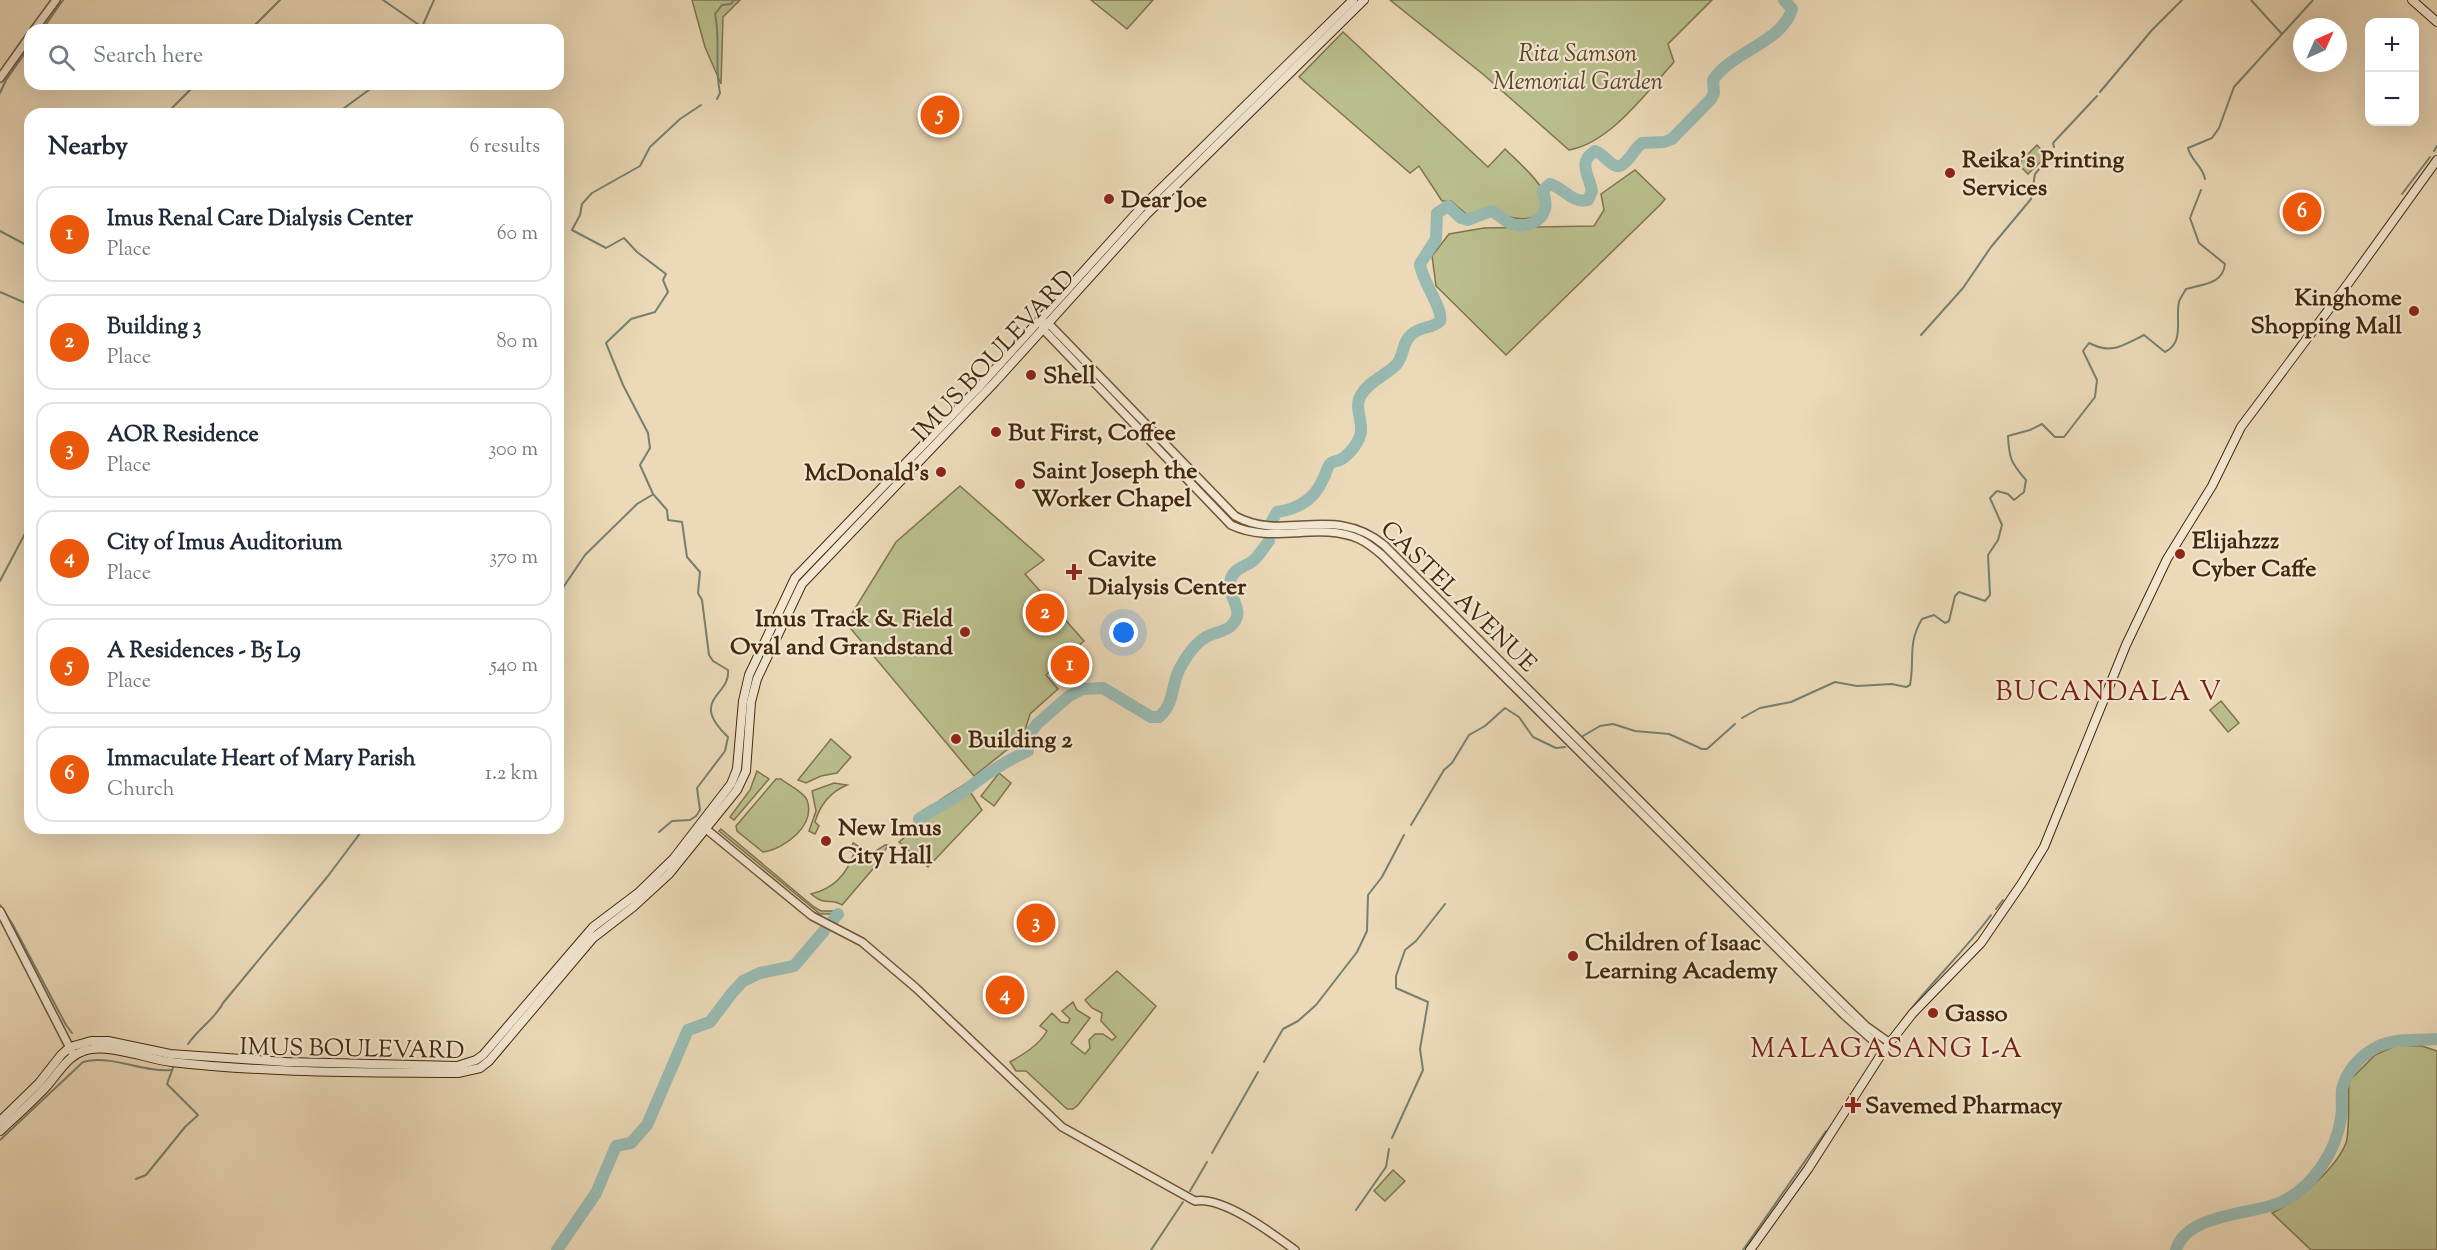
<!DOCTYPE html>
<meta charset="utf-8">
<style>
:root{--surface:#fff;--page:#f6f6f7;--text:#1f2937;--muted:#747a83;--line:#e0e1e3;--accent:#ea580c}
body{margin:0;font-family:"Sorts Mill Goudy",serif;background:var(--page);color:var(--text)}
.controls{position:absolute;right:18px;top:18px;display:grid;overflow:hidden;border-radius:12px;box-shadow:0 6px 24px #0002}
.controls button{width:54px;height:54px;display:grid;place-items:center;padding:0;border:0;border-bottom:2px solid var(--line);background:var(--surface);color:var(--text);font:30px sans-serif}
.compass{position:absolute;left:2293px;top:18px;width:54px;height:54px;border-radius:50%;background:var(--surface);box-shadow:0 6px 24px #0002;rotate:45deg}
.you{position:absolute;left:1124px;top:633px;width:21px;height:21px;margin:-15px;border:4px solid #fff;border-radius:50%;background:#1a73e8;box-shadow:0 0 0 9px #1a73e833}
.badge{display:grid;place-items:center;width:39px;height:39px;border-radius:50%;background:var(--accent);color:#fff;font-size:20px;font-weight:700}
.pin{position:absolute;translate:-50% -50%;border:3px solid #fff;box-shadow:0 2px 6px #0006}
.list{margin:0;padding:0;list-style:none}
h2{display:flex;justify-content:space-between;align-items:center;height:78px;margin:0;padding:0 24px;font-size:26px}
h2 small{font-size:20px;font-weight:400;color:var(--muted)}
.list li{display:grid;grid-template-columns:39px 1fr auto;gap:18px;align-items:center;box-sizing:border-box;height:96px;margin:0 12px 12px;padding:0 12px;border:2px solid var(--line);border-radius:18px}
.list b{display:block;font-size:22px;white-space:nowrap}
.list p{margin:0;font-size:20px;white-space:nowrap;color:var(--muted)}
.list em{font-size:20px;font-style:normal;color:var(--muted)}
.icon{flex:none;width:33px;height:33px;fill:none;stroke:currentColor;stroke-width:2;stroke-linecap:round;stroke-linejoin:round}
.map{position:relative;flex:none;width:2437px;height:1250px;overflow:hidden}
.search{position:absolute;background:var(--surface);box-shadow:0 6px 24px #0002;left:24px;top:24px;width:540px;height:66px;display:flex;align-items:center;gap:15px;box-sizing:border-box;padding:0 21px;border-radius:18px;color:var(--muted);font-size:22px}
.panel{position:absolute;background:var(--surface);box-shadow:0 6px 24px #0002;left:24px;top:108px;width:540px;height:726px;border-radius:18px}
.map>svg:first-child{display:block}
.green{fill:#babf8d;stroke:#7f744e;stroke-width:1.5}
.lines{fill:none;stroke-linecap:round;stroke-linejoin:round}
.stream{stroke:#768070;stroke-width:2}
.river{stroke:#98bab2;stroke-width:12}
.tertiary-casing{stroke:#6e5438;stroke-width:10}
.secondary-casing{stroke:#44280e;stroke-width:10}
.tertiary{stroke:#f2e6d0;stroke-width:7}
.secondary{stroke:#f2e6d0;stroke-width:8}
.poi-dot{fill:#8f2418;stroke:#f2e6d0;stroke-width:2}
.labels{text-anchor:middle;stroke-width:4.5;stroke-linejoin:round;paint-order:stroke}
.park-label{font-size:24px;font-style:italic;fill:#5c4627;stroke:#f2e6d0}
.poi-label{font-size:24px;font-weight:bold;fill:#44280e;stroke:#f2e6d0;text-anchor:start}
.street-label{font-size:24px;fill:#44280e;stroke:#f2e6d0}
.quarter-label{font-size:27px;letter-spacing:1.5px;fill:#7a1f14;stroke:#f2e6d0}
</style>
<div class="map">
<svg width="2437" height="1250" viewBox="0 0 2437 1250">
<rect width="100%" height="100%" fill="#ebd9b7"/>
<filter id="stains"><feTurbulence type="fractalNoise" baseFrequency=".00333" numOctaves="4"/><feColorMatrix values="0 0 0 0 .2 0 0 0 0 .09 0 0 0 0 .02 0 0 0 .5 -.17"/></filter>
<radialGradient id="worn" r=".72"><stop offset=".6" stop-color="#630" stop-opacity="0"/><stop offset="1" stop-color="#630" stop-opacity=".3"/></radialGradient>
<!-- green -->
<g class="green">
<polygon points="692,0 740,0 723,17 721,84 705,47"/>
<polygon points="1091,0 1153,0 1127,29"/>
<path d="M 1390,0 L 1712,0 L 1668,44 L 1674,62 C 1647,92 1610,143 1569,150 L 1484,75 Z"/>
<path d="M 1343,32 L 1488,167 L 1505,149 C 1515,159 1536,177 1541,188 C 1551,213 1532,223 1510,217 C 1505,216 1499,210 1494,207 L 1482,210 L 1471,218 L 1451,201 L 1442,201 L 1419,166 L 1410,173 L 1299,77 Z"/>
<polygon points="2037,145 2047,156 2028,174 2018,164"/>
<polygon points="1635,170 1665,199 1661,204 1506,355 1436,286 1432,256 1449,234 1484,228 1594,226 1604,210 1601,194"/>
<polygon points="960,486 1044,560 1025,574 1084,641 1046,675 1058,689 1030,714 1023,737 974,776 846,623 896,542"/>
<polygon points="2221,701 2239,723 2228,732 2210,710"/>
<polygon points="831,739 851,757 837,773 821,776 806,783 798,780"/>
<polygon points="757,771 769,779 734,820 730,817 750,790"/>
<polygon points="999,773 1011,783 994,806 981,796"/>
<path d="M 776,779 L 781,779 C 788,785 804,792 807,800 C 816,825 785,849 763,852 L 737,831 L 736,826 Z"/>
<path d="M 834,783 L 847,785 C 830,792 820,805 815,822 L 819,826 L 815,834 L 809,831 L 816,811 L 812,791 Z"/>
<polygon points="965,784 982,810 928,867 899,842 943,805 940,800"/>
<polygon points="721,829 814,907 821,911 836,911 834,914 820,914 719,831"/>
<path d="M 853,843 L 871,854 L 885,845 L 888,845 L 878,863 L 842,905 C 831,897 826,907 811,894 C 833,889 847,874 854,853 L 850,851 Z"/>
<path d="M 1117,971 L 1156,1006 L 1078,1105 L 1073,1109 L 1067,1109 L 1026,1071 L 1016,1071 L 1010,1062 C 1024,1054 1039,1045 1047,1031 L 1040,1026 L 1052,1013 L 1061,1022 L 1068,1023 L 1070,1019 L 1062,1011 L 1073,1002 L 1077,1010 L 1090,1018 L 1071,1043 L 1085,1054 L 1090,1048 L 1089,1040 L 1095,1034 L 1103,1034 L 1112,1040 L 1116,1037 L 1101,1021 L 1102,1013 L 1092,1008 L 1085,1000 Z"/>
<path d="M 2397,1045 L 2422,1046 L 2437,1051 L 2437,1250 L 2311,1250 L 2272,1213 C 2298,1201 2335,1170 2346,1143 C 2350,1132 2348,1095 2349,1081 L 2375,1055 Z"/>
<polygon points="1393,1170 1405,1181 1385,1201 1374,1191"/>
</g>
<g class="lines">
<!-- stream -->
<g class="stream">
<polyline points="383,0 422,27"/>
<polyline points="2251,0 2281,33"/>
<polyline points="42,30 63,0"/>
<polyline points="250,30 280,0"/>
<polyline points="426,30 422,27 434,0"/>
<polyline points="2100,92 2152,30 2182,0"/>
<polyline points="0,93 6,80 30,46"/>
<path d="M 717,99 L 720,93 C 714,67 721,40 715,14 L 722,5 L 731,4 L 734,0"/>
<polyline points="166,114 196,84"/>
<polyline points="336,114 377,84"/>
<polyline points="2054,147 2053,143 2097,96"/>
<polyline points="2434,151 2437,146"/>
<path d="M 2205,179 C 2203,166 2191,161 2188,148 L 2212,138 L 2219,128 L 2234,87 L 2313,0"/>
<polyline points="2402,194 2430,157"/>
<polyline points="0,231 30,247"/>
<polyline points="0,292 30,305"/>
<polyline points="1921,335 1963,288 1991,247 2031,199 2035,174 2052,154"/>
<polyline points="0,581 30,524"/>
<polyline points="558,595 585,555 637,504 652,495"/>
<path d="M 1742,718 L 1760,708 L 1791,702 L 1835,682 L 1857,686 L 1892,684 L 1906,687 L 1910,685 C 1915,659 1907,644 1922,619 L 1934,615 L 1945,623 L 1949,621 L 1955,596 L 1959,592 L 1985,601 L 1990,595 L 1988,555 L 1998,540 L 2002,525 L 1990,498 L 1997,491 L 2008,494 L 2014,500 L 2024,492 L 2026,480 C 2011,463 2009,458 2008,436 L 2030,430 L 2042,424 L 2055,437 L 2064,437 L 2095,397 L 2097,380 L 2083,351 L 2089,343 C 2112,355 2123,345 2144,335 L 2165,352 C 2185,342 2175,320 2179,302 C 2180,298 2184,293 2186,289 C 2203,284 2223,284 2225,264 L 2199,243 L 2190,218 L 2201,190"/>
<polyline points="1583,736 1600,726 1613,724 1635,731 1669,734 1702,749 1707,749 1735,724"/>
<polyline points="1411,825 1444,770 1452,763 1469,735 1485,726 1505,708 1519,717 1533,737 1556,748 1565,747"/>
<path d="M 659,832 L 672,821 L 690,820 L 696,816 L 700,810 L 697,788 L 725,751 L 728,737 C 688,699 731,696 728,670 L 713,661 L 709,655 L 702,600 L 698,593 L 700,572 L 687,557 L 682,522 L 668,520 L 667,510 L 653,494 L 640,465 L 650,448 L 648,433 L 623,385 L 606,343 L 631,319 L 655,312 L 668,292 L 663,280 L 666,274 L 637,252 L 624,238 L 606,248 L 572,230 L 580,215 L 582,204 L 592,193 L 640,166 L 650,147 L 680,119 L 701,105"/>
<polyline points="0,905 13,925 66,1025 72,1033"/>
<polyline points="1996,909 2003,900"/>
<path d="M 1901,1022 C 1929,984 1963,953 1991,915"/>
<path d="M 188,1044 C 199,1028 215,1019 223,1003 L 328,876 L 364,828"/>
<polyline points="1264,1062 1283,1029 1298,1021 1316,1005 1357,952 1367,931 1368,895 1382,877 1404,835"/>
<polyline points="1392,1138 1423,1070 1420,1049 1428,1002 1396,988 1396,976 1405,950 1416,941 1445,904"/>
<path d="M 0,1140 L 83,1062 C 110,1054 144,1073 171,1070"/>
<polyline points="1212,1153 1258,1072"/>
<polyline points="136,1179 146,1175 185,1127 198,1115 167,1084 174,1065"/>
<polyline points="1190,1191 1207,1162"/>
<polyline points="1356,1210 1386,1167 1389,1149"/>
<polyline points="1151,1250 1183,1202"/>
<polyline points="1743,1250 1826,1131"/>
</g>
<!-- river -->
<g class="river">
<path d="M 1272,521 L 1277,512 C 1298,509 1315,499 1323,479 C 1326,475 1327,466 1331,463 C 1334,461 1337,461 1340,460 C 1349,455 1360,442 1361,431 C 1362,419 1354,406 1361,395 C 1369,381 1385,376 1396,365 C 1405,355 1401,343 1412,334 C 1421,326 1432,329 1440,321 C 1444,309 1422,282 1420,264 L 1436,239 L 1437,213 L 1448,206 L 1461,218 L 1468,220 L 1491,211 C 1499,214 1506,223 1515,225 C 1526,228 1542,221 1545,209 C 1547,203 1544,195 1543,190 L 1550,184 C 1564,188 1573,204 1588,200 L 1592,191 C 1589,175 1577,162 1595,151 C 1604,153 1613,171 1622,165 C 1631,159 1634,149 1642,143 L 1664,142 L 1672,139 L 1711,99 L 1714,93 L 1713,80 C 1732,51 1782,43 1792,9 L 1784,0"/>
<path d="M 919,819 C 932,809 947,804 960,794 C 983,777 1001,763 1028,751 L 1031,732 L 1037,724 L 1069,696 L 1083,689 L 1103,688 L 1151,717 L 1159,717 C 1175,704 1171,684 1180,668 C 1187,655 1196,641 1210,635 C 1217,632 1226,631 1231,626 C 1247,611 1228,599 1230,583 C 1232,567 1246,568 1255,559 C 1260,554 1264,547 1269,541"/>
<polyline points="833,920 838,914"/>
<polyline points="557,1250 596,1193 616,1146 631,1143 647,1125 688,1030 710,1022 732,993 743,981 760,973 794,966 824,931"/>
<path d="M 2176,1250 C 2186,1214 2249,1215 2279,1203 C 2312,1189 2336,1152 2341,1118 C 2343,1109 2341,1099 2342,1090 C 2345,1073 2360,1056 2375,1048 C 2395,1037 2415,1041 2437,1039"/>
</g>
<!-- tertiary casing -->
<g class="tertiary-casing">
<g id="tertiary">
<polyline points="34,30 56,0"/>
<polyline points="0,78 30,36"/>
<path d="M 1040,321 L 1044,330 L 1231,525 C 1273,545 1318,521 1359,539 C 1368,543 1375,549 1382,555 L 1844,1015 L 1884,1050"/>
<path d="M 1043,322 L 1049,324 L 1235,516 C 1284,543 1334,503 1384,545 L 1823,984 L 1866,1026 L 1890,1043"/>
<path d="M 706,829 L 812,916 L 862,942 L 916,988 L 1062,1127 L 1195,1201 C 1223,1196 1273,1234 1295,1250"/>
<polyline points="0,911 74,1056"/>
</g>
</g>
<!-- secondary casing -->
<g class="secondary-casing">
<g id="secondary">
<polyline points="2412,0 2437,22"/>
<polyline points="0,1121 39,1083 61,1055 70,1047 91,1041 108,1041 170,1054 286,1062 457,1066 476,1060 483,1055 593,927 638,893 674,858 731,784 737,769 743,701 749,675 795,578 978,388 1140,209 1353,0"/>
<path d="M 0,1131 C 15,1117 32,1102 46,1087 C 57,1075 66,1058 81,1052 C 105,1041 146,1059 171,1062 C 267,1073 362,1072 458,1073 L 480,1068 L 489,1061 L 593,938 L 633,907 L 669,874 L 737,790 L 746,771 L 751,702 L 757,679 L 802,584 L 995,382 L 1146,215 L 1364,0"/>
<polyline points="1750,1250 1808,1169 1884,1050 1913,1013 1981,943 2022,883 2044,847 2126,645 2167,559 2212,486 2241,427 2347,285 2437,160"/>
</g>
</g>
<!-- tertiary -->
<use href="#tertiary" class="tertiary"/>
<!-- secondary -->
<use href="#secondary" class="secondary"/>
</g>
<!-- markers -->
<g class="poi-dot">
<circle cx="1950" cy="173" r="6"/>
<circle cx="1109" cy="199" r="6"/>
<circle cx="2414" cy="311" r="6"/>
<circle cx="1031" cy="375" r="6"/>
<circle cx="996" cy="432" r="6"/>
<circle cx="941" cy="472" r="6"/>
<circle cx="1020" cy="484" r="6"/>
<circle cx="2180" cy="554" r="6"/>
<path d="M1071 563h6v6h6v6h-6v6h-6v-6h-6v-6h6z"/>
<circle cx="965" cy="632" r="6"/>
<circle cx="956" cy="739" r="6"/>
<circle cx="826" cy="841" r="6"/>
<circle cx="1573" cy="956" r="6"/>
<circle cx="1933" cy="1013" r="6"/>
<path d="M1850 1096h6v6h6v6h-6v6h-6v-6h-6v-6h6z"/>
</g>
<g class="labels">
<!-- park labels -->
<g class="park-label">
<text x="1578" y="61">Rita Samson<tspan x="1578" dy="28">Memorial Garden</tspan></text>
</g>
<!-- poi labels -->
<g class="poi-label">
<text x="1962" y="167">Reika's Printing<tspan x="1962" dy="28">Services</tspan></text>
<text x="1121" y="207">Dear Joe</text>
<text x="2402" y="305" text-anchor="end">Kinghome<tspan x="2402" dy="28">Shopping Mall</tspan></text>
<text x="1043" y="383">Shell</text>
<text x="1008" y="440">But First, Coffee</text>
<text x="1032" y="478">Saint Joseph the<tspan x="1032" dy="28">Worker Chapel</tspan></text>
<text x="929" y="480" text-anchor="end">McDonald's</text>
<text x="2192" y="548">Elijahzzz<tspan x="2192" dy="28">Cyber Caffe</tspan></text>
<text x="1088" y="566">Cavite<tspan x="1088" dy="28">Dialysis Center</tspan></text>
<text x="953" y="626" text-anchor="end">Imus Track &amp; Field<tspan x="953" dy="28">Oval and Grandstand</tspan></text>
<text x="968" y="747">Building 2</text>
<text x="838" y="835">New Imus<tspan x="838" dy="28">City Hall</tspan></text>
<text x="1585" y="950">Children of Isaac<tspan x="1585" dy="28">Learning Academy</tspan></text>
<text x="1945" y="1021">Gasso</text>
<text x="1865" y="1113">Savemed Pharmacy</text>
</g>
<!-- street labels -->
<g class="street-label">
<text transform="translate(993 355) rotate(-47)" y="8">IMUS BOULEVARD</text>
<text transform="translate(1459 596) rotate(44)" y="8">CASTEL AVENUE</text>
<text transform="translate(352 1048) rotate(1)" y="8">IMUS BOULEVARD</text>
</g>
<!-- quarter labels -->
<g class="quarter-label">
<text x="2109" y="700">BUCANDALA V</text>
<text x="1887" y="1057">MALAGASANG I-A</text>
</g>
</g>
<rect width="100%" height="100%" filter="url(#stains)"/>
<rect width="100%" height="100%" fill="url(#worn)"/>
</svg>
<div class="controls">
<button>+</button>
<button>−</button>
</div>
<svg class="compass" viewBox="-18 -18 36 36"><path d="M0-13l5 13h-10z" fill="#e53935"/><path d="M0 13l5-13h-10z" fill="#747a83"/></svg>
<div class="you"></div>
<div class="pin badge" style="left:1070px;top:665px">1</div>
<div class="pin badge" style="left:1045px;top:613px">2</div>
<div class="pin badge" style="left:1036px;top:923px">3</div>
<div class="pin badge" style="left:1005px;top:995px">4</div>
<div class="pin badge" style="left:940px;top:115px">5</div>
<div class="pin badge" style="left:2302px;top:212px">6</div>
<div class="search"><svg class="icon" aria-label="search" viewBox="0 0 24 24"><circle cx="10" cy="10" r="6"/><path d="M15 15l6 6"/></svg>Search here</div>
<section class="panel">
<h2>Nearby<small>6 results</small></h2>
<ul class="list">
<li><span class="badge">1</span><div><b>Imus Renal Care Dialysis Center</b><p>Place</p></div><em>60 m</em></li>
<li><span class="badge">2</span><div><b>Building 3</b><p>Place</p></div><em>80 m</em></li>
<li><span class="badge">3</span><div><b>AOR Residence</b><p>Place</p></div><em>300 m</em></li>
<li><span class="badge">4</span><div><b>City of Imus Auditorium</b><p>Place</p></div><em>370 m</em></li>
<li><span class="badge">5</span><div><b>A Residences - B5 L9</b><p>Place</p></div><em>540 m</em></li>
<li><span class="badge">6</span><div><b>Immaculate Heart of Mary Parish</b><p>Church</p></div><em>1.2 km</em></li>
</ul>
</section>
</div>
